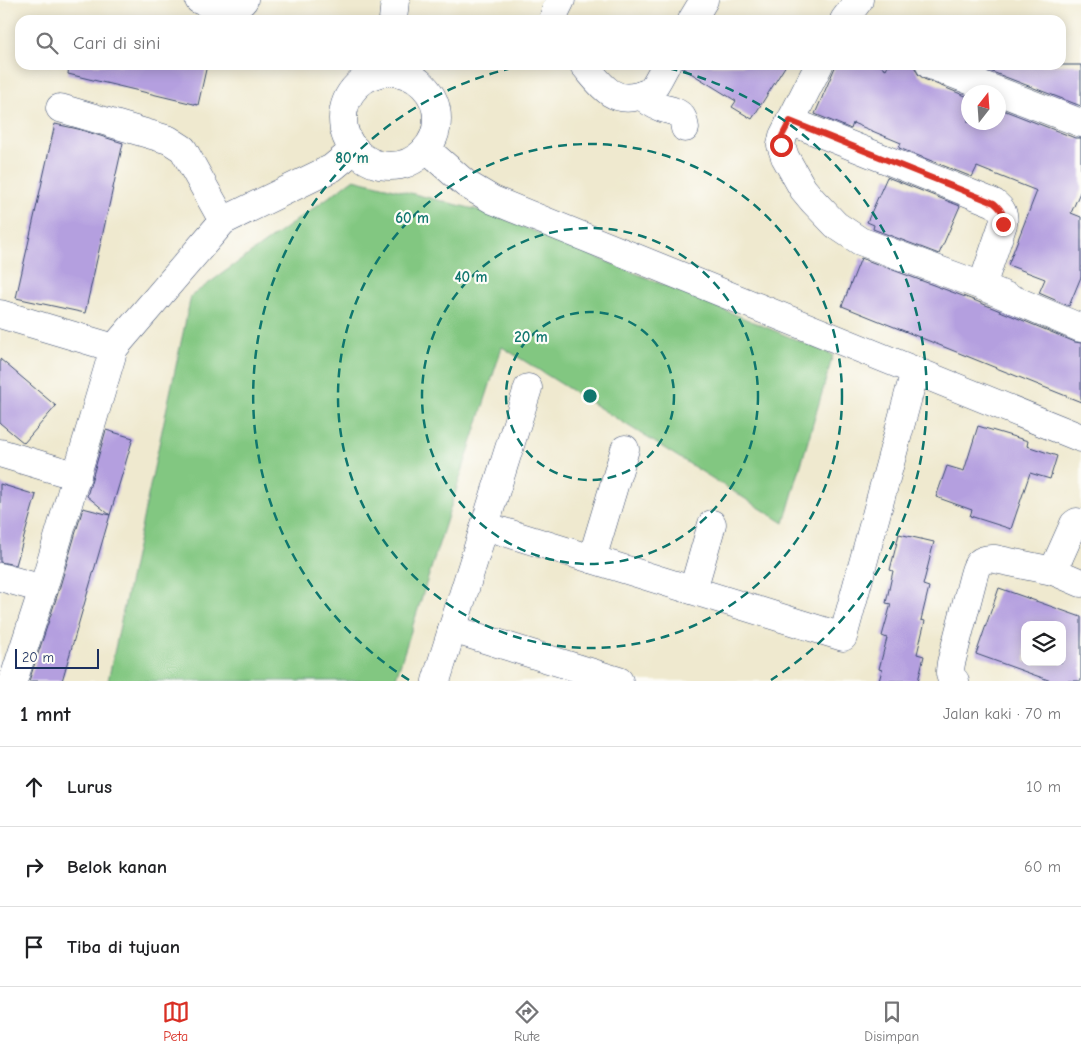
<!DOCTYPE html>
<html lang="id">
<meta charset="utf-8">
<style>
:root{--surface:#fff;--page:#f6f6f6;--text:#202124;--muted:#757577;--line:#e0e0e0;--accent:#d93025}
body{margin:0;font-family:"Comic Neue",sans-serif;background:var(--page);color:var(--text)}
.controls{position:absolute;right:15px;bottom:15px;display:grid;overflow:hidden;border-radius:10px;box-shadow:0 2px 12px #0003}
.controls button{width:45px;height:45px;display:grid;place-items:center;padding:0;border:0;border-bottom:1px solid var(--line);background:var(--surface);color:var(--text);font:25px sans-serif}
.compass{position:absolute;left:961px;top:85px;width:45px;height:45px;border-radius:50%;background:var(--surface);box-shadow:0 2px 12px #0003;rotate:17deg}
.scale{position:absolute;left:15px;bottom:12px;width:84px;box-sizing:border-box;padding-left:5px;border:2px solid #1b2f5e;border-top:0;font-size:14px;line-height:18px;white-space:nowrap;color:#1b2f5e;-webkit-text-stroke:4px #fdfcf7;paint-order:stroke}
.stop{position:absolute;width:15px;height:15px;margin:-11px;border:4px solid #d93025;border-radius:50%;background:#fff}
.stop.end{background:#d93025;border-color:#fff;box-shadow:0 1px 5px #0008}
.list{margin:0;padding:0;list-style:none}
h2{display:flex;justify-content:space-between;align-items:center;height:65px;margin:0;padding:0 20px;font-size:21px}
h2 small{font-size:16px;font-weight:400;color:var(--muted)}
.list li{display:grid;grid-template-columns:32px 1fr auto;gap:15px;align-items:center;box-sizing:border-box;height:80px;padding:0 20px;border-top:1px solid var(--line)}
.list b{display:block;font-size:19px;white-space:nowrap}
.list em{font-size:16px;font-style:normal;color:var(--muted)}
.icon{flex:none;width:28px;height:28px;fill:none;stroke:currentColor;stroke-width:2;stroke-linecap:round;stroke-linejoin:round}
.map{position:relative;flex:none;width:1081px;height:681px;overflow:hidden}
.search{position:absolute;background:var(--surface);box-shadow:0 2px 12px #0003;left:15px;right:15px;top:15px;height:55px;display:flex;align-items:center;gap:12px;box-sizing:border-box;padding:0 18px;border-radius:15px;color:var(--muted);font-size:19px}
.sheet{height:305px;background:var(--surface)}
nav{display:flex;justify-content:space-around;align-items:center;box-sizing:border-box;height:70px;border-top:1px solid var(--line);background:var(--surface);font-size:14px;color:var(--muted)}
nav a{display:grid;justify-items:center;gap:2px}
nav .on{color:var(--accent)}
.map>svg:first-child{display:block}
.green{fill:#82c781;stroke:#4e7b70}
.building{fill:#b49fdf;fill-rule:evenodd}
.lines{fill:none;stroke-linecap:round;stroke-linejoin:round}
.minor-casing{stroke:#3b4b6f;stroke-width:29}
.minor{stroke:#fff;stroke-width:28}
.route{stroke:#d93025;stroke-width:6}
.ring{fill:none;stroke:#0f766e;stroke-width:2.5;stroke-dasharray:9 6}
.centre{fill:#0f766e;stroke:#fdfcf7;stroke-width:2.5}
.ring-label{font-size:15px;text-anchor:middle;font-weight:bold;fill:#0f766e;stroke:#fdfcf7;stroke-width:4.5;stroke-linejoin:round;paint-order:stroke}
</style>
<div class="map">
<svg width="1081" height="681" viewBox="0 0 1081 681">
<rect width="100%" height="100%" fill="#fdfcf7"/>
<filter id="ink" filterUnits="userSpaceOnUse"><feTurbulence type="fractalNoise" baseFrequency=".02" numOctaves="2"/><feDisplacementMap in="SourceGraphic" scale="10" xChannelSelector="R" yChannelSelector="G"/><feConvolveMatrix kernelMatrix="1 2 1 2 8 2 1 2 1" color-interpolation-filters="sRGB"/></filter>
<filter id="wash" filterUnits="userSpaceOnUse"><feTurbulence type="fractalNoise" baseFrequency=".0096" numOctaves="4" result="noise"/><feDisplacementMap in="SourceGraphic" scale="20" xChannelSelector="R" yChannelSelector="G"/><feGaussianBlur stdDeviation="1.12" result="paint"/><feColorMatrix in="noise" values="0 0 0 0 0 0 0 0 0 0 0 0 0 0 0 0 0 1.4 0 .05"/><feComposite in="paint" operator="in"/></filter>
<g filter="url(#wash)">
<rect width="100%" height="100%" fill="#efe9cf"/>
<!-- green -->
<polygon class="green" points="354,179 490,213 833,355 784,523 502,347 395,681 108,681 191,296"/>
<g id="blocks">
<!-- building -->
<g class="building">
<polygon points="69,65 207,65 198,105 68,74"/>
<polygon points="682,65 786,65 752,119 732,107 736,101 681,67"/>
<polygon points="836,65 879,65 886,69 888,65 915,65 915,68 918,74 924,79 968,97 968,122 998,122 998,108 1075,138 1081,138 1081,190 1071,213 1081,217 1081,277 1069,306 1039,293 1045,279 1008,265 1037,191 977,167 972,177 899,148 901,143 853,123 851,129 815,114"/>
<polygon points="974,65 1081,65 1081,106"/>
<polygon points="55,124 78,129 123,143 85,313 16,298"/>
<polygon points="887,177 960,206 939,254 873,229 874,225 867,222"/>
<polygon points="861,258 976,301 1075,342 1081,343 1081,402 842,306"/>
<polygon points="0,359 56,406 24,443 0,423"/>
<polygon points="978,426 1028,441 1027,446 1057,456 1050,479 1030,473 1011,529 970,516 972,510 936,497 947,466 964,471"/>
<polygon points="106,430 133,438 110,515 87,496"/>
<polygon points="0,484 36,495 16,565 0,562"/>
<polygon points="83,508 110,515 62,681 29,681 58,593"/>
<polygon points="899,534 934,542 923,585 929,587 921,620 925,621 917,654 924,656 918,681 879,681 882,670 879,669 887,638 882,636 891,604 886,603 893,571 890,570"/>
<path d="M 999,588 L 1081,617 L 1081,681 L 1051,681 L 976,654 ZM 1025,625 L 1062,625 L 1062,662 L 1025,662 Z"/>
</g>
</g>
</g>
<g filter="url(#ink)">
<use href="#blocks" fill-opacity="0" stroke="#3b4b6f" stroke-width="1"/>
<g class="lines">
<!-- minor casing -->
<g class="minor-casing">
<g id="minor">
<path d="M 199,0 C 215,6 231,16 244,0"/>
<polyline points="393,20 395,0"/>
<polyline points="553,20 556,10 561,0"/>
<polyline points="692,20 704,0"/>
<polyline points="844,20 859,0"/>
<path d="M 584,65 C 599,82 611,104 638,96 C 642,95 649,93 652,89 C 657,83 662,72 666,65"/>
<polyline points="819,65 783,136 781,145 785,157 803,189 813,201 836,225 860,241 982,286 1081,328"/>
<polyline points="930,65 1081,123"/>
<circle cx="390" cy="119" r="47"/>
<path d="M 642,95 C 647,101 654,105 662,108 C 668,110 677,111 681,116 C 684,119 684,124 685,128"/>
<polyline points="60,108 169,140 183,149 223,221"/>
<path d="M 790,121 L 994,203 C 1002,209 1005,214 1003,224 L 982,286"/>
<polyline points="426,149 466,184 493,200 1081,438"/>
<polyline points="0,314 114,348"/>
<polyline points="0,453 77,476"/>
<polyline points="485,526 843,637 915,371"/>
<polyline points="592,559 625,449"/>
<polyline points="1053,571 1081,583"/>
<polyline points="0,577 43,589"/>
<polyline points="693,590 712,524"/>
<polyline points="452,629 619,681"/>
<polyline points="13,681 43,589 114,348 223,221 332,168 355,149"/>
<polyline points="436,681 528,388"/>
<path d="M 955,681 C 948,677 950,671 951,663 L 973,578 C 977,563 979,558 995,559 L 1053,571 L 1074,524 L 1077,522 L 1081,523"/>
</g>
</g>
<!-- minor -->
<use href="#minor" class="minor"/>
</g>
</g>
<g class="lines" filter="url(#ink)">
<!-- route -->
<path class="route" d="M 781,145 L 782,136 L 790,121 L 994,203 C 1001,209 1005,214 1003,224"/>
</g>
<!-- distance rings -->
<g class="ring">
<circle cx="590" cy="396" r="84"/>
<circle cx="590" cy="396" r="168"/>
<circle cx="590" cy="396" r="252"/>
<path d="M409 680A337 337 0 0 1 526 65M654 65A337 337 0 0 1 771 680"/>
</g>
<circle cx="590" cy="396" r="8" class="centre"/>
<g class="ring-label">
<text x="352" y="163">80 m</text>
<text x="412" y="223">60 m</text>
<text x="471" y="282">40 m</text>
<text x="531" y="342">20 m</text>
</g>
</svg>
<div class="controls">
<button><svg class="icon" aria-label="layers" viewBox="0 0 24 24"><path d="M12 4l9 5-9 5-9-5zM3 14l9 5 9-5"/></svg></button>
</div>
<svg class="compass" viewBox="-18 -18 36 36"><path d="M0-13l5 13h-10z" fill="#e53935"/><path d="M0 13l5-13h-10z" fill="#757577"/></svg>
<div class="scale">20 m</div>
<div class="stop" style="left:781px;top:145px"></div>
<div class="stop end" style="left:1003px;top:224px"></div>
<div class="search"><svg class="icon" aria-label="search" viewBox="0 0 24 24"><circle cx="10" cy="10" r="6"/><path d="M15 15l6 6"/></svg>Cari di sini</div>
</div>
<section class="sheet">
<h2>1 mnt<small>Jalan kaki · 70 m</small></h2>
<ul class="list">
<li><svg class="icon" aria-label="ahead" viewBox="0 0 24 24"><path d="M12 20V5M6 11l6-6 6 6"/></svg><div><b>Lurus</b></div><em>10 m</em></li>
<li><svg class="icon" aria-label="right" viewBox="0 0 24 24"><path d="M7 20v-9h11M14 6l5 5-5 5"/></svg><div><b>Belok kanan</b></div><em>60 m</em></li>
<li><svg class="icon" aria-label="arrive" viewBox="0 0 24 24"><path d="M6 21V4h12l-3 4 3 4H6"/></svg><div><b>Tiba di tujuan</b></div></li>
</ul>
</section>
<nav>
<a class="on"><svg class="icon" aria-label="map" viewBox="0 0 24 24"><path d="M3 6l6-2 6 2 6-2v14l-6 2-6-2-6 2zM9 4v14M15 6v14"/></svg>Peta</a>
<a><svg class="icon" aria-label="directions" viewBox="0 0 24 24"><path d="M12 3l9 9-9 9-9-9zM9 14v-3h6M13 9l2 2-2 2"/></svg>Rute</a>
<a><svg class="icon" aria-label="saved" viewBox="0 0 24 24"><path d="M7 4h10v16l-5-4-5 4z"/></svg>Disimpan</a>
</nav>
